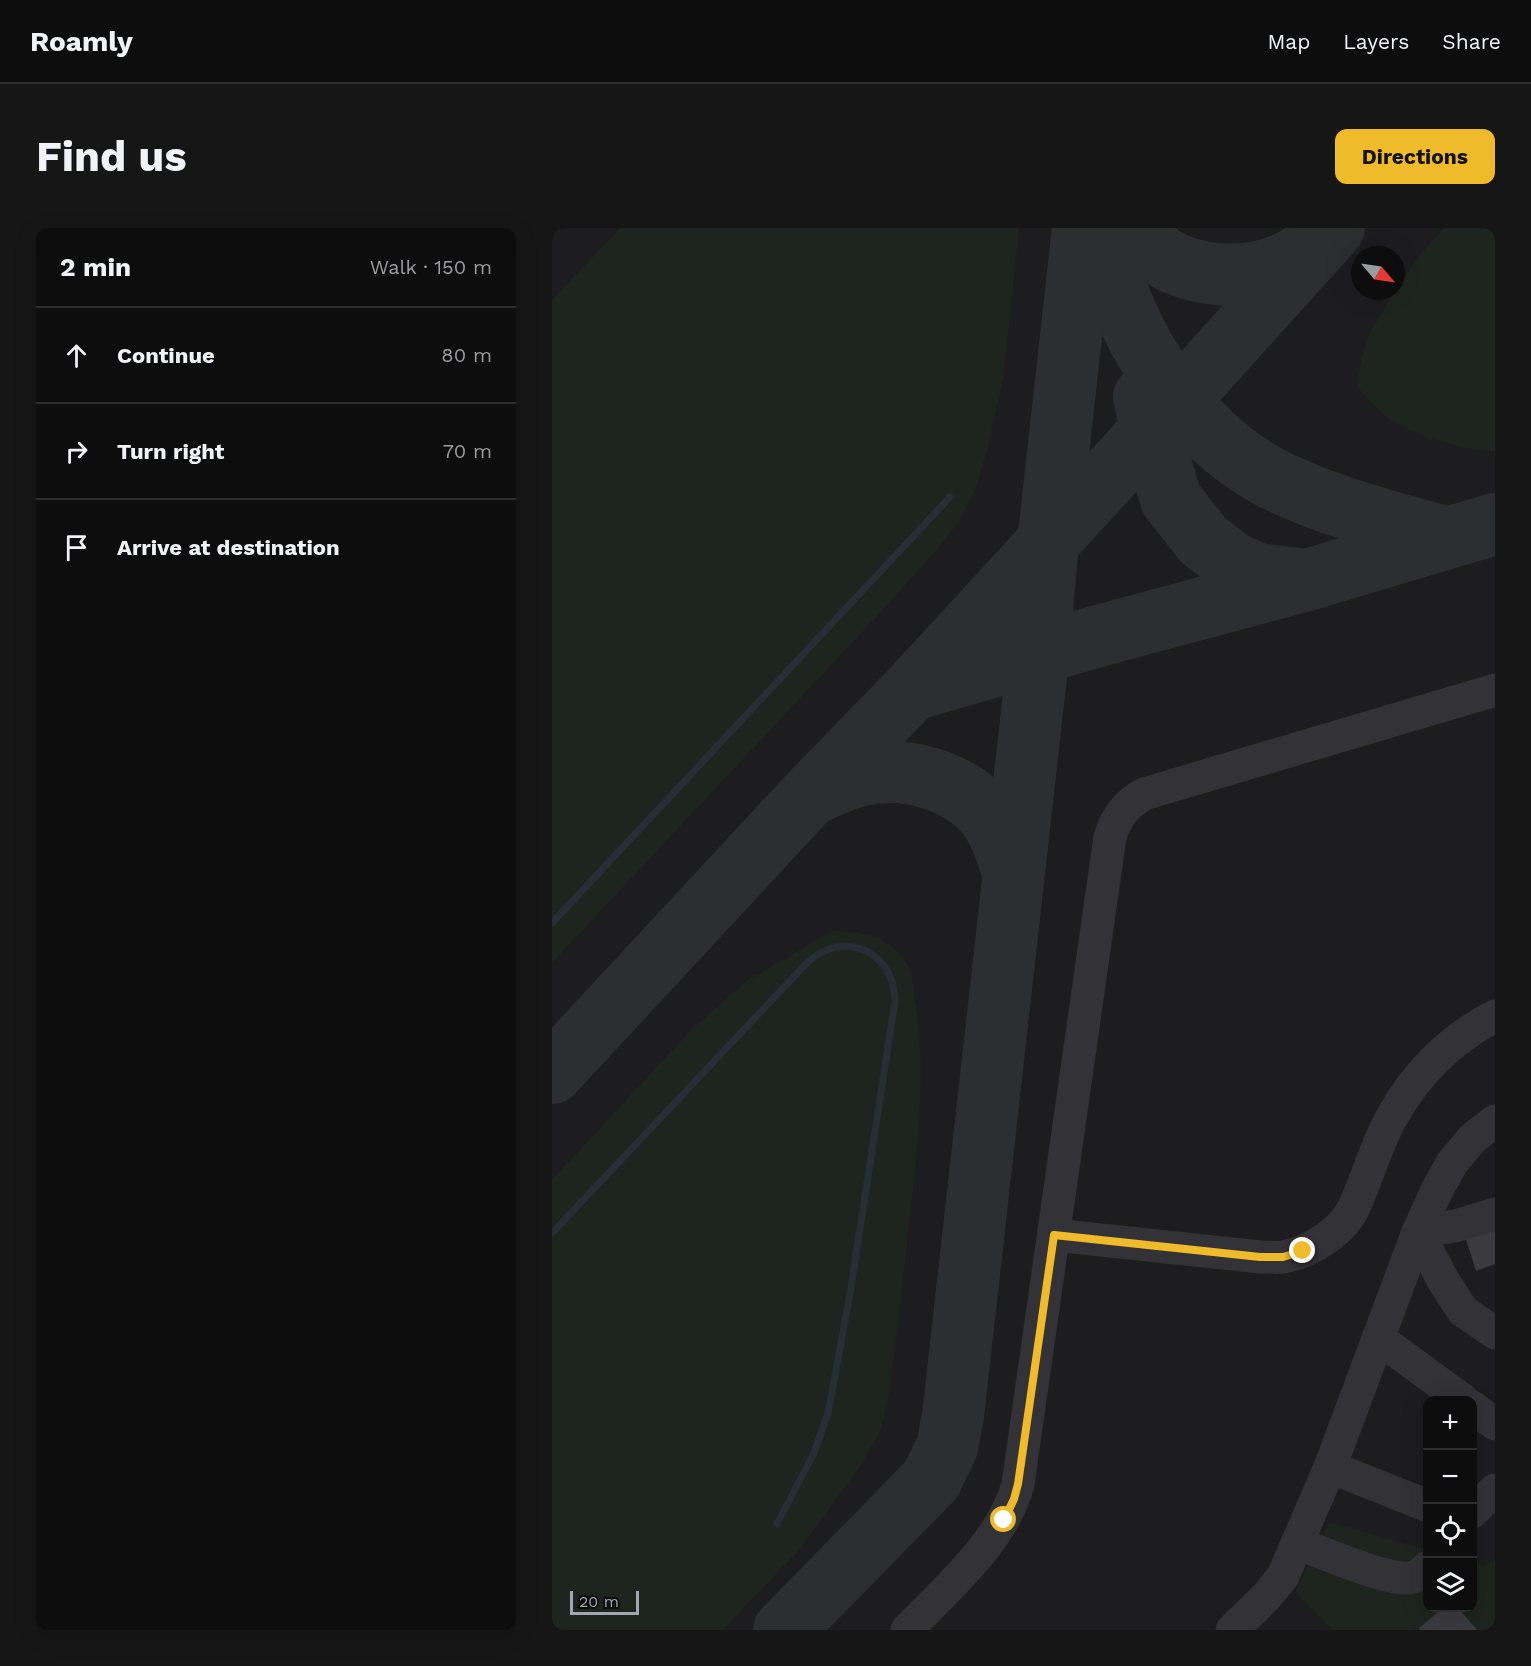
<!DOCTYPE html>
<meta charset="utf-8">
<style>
:root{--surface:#0d0d0e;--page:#161617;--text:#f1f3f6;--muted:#9a9c9e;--line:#2d2d2e;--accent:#f0bb2b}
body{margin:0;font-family:"Work Sans",sans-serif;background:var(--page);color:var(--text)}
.controls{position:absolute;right:18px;bottom:18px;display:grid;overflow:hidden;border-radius:12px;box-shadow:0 6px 24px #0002}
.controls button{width:54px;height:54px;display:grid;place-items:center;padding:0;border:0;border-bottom:2px solid var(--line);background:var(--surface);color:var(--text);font:30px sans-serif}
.compass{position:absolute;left:799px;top:18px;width:54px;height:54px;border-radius:50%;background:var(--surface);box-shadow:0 6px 24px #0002;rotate:119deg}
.scale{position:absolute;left:18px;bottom:15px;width:69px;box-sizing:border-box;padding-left:6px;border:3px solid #a2a6b3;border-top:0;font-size:16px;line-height:21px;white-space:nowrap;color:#a2a6b3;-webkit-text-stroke:4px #0c0c0d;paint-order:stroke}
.stop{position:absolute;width:18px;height:18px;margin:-14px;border:4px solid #f0bb2b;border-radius:50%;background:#fff}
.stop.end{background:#f0bb2b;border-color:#fff;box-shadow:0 2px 6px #0008}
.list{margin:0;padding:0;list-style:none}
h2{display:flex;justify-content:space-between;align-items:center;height:78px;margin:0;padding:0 24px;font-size:26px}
h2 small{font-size:20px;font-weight:400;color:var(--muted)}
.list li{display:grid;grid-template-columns:39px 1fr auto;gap:18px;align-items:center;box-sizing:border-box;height:96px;padding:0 24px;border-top:2px solid var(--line)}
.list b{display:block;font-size:22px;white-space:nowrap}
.list em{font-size:20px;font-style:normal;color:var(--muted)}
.icon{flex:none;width:33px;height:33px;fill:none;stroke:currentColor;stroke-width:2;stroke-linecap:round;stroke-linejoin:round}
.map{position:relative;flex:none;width:943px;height:1402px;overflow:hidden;border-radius:12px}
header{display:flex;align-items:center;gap:36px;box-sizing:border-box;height:84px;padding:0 30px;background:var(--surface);border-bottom:2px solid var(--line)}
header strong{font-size:28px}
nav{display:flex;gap:33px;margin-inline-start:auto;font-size:21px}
.intro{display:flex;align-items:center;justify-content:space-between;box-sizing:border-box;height:144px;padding:0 36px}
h1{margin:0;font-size:42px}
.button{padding:15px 27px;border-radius:12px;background:var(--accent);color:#111;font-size:21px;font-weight:700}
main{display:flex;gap:36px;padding:0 36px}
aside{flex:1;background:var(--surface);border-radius:12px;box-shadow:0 6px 24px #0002}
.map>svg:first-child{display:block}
.built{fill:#1d1d1f;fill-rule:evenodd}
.green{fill:#1d251e}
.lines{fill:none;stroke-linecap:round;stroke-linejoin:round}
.stream{stroke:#272e36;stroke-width:7}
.taxiway{stroke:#2d2e31;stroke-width:62}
.building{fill:#3b3b3f}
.minor{stroke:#323237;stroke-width:33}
.route{stroke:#f0bb2b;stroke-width:8}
</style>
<header>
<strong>Roamly</strong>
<nav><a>Map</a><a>Layers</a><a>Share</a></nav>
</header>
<div class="intro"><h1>Find us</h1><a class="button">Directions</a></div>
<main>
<aside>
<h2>2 min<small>Walk · 150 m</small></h2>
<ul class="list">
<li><svg class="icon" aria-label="ahead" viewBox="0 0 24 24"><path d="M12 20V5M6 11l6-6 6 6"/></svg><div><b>Continue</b></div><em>80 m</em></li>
<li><svg class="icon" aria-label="right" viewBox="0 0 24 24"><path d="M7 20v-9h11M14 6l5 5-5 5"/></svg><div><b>Turn right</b></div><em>70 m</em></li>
<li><svg class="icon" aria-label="arrive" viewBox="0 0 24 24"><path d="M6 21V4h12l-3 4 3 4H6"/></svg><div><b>Arrive at destination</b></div></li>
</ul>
</aside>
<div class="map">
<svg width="943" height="1402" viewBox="0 0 943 1402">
<rect width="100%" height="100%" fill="#111112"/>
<!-- built -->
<path class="built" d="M 0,0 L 943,0 L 943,1402 L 0,1402 ZM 808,27 L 844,27 L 844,63 L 808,63 ZM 876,1172 L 920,1172 L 920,1380 L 876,1380 Z"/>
<!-- green -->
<g class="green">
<polygon points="68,0 467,0 452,146 436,219 424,261 409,291 385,322 329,384 0,735 0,72"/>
<path d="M 892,0 L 943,0 L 943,223 C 917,224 861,207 839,192 C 826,184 816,170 805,159 L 809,131 L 819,102 L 865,30 Z"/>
<path d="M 280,703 C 312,704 336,707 355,736 C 360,743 361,757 362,767 C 374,829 367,899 361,962 C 354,1029 346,1095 338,1161 L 329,1201 L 310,1236 L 246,1323 L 171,1402 L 0,1402 L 0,952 L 138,803 L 194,753 Z"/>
<polygon points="777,1294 875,1322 876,1380 920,1380 921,1334 933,1338 943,1330 943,1402 781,1402 743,1365"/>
</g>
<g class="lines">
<!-- stream -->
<g class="stream">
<polyline points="0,695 398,269"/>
<path d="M 0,1005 L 251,739 C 255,735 260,730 265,727 C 292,710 323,719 337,746 C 342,754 342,764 343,773 L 298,1066 L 276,1185 L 262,1225 L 225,1296"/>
</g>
<!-- taxiway -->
<g class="taxiway">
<path d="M 550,0 C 562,96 632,204 719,250 C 774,278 836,293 896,310"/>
<path d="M 576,0 C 590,13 605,28 624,36 C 657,50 699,50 732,36 C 742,32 751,25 760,20"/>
<polyline points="592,169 599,203 619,271 651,312 681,335 706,346 754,352"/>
<polyline points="360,462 550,407 755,352 943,296"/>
<path d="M 259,567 C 274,560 290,552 306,548 C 352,536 413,553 440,593 C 450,609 456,627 461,645"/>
<polyline points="0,845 258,567 360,462 627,172 782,0"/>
<polyline points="232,1402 379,1252 395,1219 401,1188 485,439 496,315 531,0"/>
</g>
</g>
<!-- building -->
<g class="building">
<polygon points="943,998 943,1036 924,1043 913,1008"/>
<polygon points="891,1380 906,1380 925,1402 868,1402 867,1400"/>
</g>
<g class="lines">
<!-- minor -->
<g class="minor">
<polyline points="943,986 903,998 866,1004 892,1054 911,1083 943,1105"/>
<path d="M 502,1007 L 708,1029 C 716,1029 724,1030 731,1029 C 759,1024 792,1003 803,977 C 816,948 824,917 840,889 C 863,846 900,810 943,788"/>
<polyline points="826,1110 911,1172"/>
<polyline points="920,1179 943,1196"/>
<polyline points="778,1239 876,1278"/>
<polyline points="920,1284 943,1262"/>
<path d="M 745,1315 C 772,1325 830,1351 856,1350 C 864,1350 870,1345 876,1339"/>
<path d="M 355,1402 C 395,1360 451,1313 466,1256 L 558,609 C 564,589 574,576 592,566 L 943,462"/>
<polyline points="680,1402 715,1368 731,1348 778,1239 866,1004 885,962 900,935 921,910 943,893"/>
</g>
</g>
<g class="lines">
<!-- route -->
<polyline class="route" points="452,1292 462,1271 466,1256 502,1007 708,1029 731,1029 751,1023"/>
</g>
</svg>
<div class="controls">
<button>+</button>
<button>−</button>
<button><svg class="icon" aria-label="locate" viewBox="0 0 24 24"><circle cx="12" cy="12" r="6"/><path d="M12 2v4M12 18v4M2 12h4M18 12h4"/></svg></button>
<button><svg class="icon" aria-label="layers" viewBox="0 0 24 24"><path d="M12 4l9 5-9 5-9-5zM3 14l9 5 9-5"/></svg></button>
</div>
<svg class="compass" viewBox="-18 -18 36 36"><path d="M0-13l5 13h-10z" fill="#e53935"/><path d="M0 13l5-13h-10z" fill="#9a9c9e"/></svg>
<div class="scale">20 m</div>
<div class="stop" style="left:452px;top:1292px"></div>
<div class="stop end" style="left:751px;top:1023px"></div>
</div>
</main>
